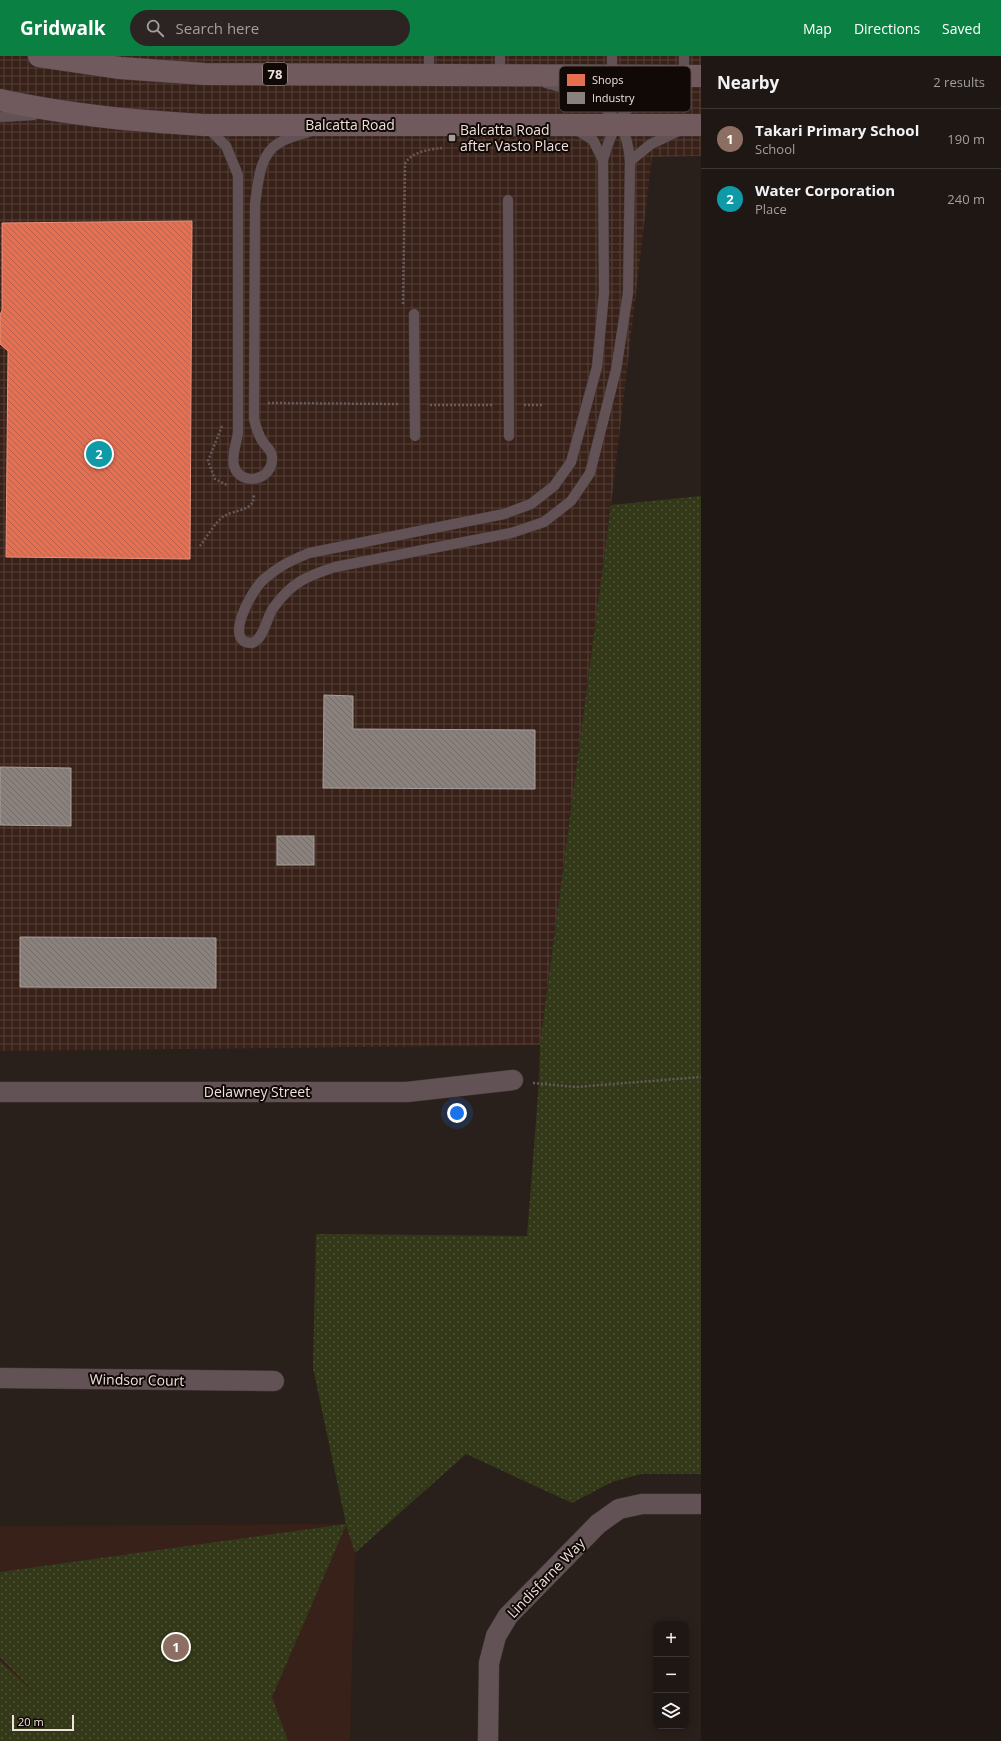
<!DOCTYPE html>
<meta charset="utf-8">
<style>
:root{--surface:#1f1714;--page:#2c2422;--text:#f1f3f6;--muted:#a19fa0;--line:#3c3634;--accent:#0b8043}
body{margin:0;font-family:"Open Sans",sans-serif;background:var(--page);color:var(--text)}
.controls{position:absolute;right:12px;bottom:12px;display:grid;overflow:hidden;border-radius:8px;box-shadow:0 2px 10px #0003}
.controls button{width:36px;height:36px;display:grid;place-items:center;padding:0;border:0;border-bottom:1px solid var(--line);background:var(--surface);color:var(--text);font:20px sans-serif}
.scale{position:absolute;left:12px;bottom:10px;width:62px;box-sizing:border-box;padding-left:4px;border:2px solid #efe1dc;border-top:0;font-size:11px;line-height:14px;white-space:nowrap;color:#efe1dc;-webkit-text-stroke:3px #110906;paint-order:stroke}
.you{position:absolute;left:457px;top:1057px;width:14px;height:14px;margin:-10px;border:3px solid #fff;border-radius:50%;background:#1a73e8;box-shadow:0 0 0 6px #1a73e833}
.badge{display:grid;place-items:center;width:26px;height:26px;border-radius:50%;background:var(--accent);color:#fff;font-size:13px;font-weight:700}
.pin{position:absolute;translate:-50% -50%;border:2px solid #fff;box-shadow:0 1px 4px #0006}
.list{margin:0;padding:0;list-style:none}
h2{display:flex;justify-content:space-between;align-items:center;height:52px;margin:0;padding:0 16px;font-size:17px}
h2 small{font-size:13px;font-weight:400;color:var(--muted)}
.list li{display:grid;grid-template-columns:26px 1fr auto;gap:12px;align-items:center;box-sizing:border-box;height:60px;padding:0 16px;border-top:1px solid var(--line)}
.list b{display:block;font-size:15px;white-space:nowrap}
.list p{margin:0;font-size:13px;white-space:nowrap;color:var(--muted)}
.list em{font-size:13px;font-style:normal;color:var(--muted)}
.icon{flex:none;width:22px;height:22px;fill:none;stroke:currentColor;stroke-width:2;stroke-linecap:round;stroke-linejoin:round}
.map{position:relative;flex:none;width:701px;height:1685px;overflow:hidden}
header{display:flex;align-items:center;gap:24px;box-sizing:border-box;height:56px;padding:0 20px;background:var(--accent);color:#fff}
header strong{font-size:19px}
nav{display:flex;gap:22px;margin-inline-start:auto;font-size:14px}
.search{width:280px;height:36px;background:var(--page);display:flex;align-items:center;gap:10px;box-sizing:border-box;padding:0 14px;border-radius:22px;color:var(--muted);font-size:15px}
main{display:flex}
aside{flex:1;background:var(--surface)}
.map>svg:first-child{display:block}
.built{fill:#382118}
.industrial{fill:url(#industrial-grid)}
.grass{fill:url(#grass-dots)}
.shops{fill:url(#shops-back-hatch);stroke:#e9917b}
.industry{fill:url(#industry-back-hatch);stroke:#a89e99}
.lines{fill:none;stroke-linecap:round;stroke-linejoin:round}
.lane-casing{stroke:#443b37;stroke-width:11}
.street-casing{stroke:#443b37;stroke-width:21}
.primary-casing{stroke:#443b37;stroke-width:23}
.path{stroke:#675a5b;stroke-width:2.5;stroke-dasharray:2 2;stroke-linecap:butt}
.lane{stroke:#635255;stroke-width:10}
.street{stroke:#635255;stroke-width:20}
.primary{stroke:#705a5d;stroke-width:22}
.poi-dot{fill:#aa9d98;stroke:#110906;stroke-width:1.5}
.labels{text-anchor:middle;stroke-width:4;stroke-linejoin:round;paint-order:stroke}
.shield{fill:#110906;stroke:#aca09c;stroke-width:1}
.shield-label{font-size:13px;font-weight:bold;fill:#efe1dc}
.street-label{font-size:14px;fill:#efe1dc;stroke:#110906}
.poi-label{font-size:14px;fill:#efe1dc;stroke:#110906;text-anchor:start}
.key{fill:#110906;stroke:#544a46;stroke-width:1}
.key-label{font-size:11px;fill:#efe1dc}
</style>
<header>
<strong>Gridwalk</strong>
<div class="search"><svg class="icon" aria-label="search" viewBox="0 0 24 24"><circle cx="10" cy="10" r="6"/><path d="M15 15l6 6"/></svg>Search here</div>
<nav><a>Map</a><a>Directions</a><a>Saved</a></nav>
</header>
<main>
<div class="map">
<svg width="701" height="1685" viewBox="0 0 701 1685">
<defs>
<pattern id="industrial-grid" width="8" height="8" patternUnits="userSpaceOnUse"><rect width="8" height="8" fill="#382118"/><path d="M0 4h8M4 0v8" fill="none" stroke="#554139"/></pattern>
<pattern id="grass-dots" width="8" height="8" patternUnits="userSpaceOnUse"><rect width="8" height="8" fill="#333918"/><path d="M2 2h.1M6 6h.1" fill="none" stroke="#515539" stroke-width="1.8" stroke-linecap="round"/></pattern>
<pattern id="shops-back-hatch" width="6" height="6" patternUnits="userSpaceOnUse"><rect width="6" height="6" fill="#e76f51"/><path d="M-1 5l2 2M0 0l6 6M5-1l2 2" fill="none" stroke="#b7624c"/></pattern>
<pattern id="industry-back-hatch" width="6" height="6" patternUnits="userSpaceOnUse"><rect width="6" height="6" fill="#8a817c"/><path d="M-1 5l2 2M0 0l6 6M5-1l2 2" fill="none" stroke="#736c68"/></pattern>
</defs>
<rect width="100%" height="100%" fill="#291f1b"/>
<!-- built -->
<polygon class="built" points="346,1468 355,1497 350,1685 0,1685 0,1470"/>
<!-- industrial -->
<polygon class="industrial" points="0,0 701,0 701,100 652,101 611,449 540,989 0,995"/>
<!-- grass -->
<polygon class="grass" points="701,440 701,1418 641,1418 612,1426 572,1447 466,1398 355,1497 346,1469 272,1641 288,1685 0,1685 0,1605 37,1639 0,1601 0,1516 346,1468 313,1312 316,1178 527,1180 539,1027 540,989 611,449"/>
<!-- shops -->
<polygon class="shops" points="192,165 190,503 6,501 8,295 0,288 0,259 2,254 2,167"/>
<!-- industry -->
<g class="industry">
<polygon points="324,639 353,640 353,673 535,674 535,733 323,732"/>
<polygon points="0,711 71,712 71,770 0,769"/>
<rect x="277" y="780" width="37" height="29"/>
<polygon points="20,881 216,882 216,932 20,931"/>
</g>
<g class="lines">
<!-- lane casing -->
<g class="lane-casing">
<g id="lane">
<polyline points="429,18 429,0"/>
<polyline points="500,19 500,0"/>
<polyline points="612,19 612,0"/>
<polyline points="684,20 684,0"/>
<path d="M 546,27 C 571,34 593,39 611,58 C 614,62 619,66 621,70 C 627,81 629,93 630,105 L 628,237 L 616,314 L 590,417 L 571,445 L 544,466 L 511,477 L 335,511 C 307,520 292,526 274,551 C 266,561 265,582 252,587 C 222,587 252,534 263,524 C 279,510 290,505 309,497 L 504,458 L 531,448 L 554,430 L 571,406 L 597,311 L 604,237 L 603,104 L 593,84 L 575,73"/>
<polyline points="0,61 34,59"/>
<path d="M 207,71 L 226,90 L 238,119 L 238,352 C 238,360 238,368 238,376 C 237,387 231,399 234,410 C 241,432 274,424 272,401 C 272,394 266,391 263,386 C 258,379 256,371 254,363 L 255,148 C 258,128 259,98 279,87 C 288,81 301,79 311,75"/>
<path d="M 603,104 C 610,79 620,54 643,41 C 656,34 671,31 684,27"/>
<polyline points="630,105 651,88 681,74"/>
<polyline points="508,144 509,380"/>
<polyline points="414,258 415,380"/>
</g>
</g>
<!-- street casing -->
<g class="street-casing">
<g id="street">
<polyline points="0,1036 407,1036 513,1024"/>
<polyline points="0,1322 274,1325"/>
<polyline points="488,1685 489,1607 496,1580 508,1560 598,1468 619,1453 642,1448 701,1448"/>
</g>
</g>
<!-- primary casing -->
<g class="primary-casing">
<g id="primary">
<polyline points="39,0 120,12 204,18 701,20"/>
<path d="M 0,44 C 68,59 135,65 204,69 L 701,69"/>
</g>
</g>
<!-- path -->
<g class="path">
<path d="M 403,248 L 405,108 C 410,96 431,93 442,92"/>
<polyline points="268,347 399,348"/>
<polyline points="430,349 493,349"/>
<polyline points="524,349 544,349"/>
<polyline points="222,370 208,405 215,423 227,429"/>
<path d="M 200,490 C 206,482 216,465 224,460 C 234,454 253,455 254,441 L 252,438"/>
<polyline points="533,1027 576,1031 701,1021"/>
</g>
<!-- lane -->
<use href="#lane" class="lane"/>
<!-- street -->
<use href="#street" class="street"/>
<!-- primary -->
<use href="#primary" class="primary"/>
</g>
<!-- markers -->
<rect class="poi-dot" x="448" y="78" width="8" height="8" rx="2"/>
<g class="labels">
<!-- shield labels -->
<rect class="shield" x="263" y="7" width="24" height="22" rx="3"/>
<g class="shield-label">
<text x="275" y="23">78</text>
</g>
<!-- street labels -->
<g class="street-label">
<text x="350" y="74">Balcatta Road</text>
<text x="257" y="1041">Delawney Street</text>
<text transform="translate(137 1324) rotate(1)" y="5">Windsor Court</text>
<text transform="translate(546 1522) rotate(-46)" y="5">Lindisfarne Way</text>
</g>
<!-- poi labels -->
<g class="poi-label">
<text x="460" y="79">Balcatta Road<tspan x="460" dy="16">after Vasto Place</tspan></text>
</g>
</g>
<!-- legend -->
<rect x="559" y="10" width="132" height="46" rx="6" class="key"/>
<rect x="567" y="18" width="18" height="12" fill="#e76f51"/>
<rect x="567" y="36" width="18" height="12" fill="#8a817c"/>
<g class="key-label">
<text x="592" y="28">Shops</text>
<text x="592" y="46">Industry</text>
</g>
</svg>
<div class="controls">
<button>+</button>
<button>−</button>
<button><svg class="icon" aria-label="layers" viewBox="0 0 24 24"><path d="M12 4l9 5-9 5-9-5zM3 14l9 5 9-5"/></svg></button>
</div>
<div class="scale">20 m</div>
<div class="you"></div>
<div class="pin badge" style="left:176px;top:1591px;background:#8d6e63">1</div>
<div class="pin badge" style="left:99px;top:398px;background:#0f9aa8">2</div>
</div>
<aside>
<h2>Nearby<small>2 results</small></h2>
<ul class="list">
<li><span class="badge" style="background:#8d6e63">1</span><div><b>Takari Primary School</b><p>School</p></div><em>190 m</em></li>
<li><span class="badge" style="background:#0f9aa8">2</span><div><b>Water Corporation</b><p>Place</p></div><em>240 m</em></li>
</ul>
</aside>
</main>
